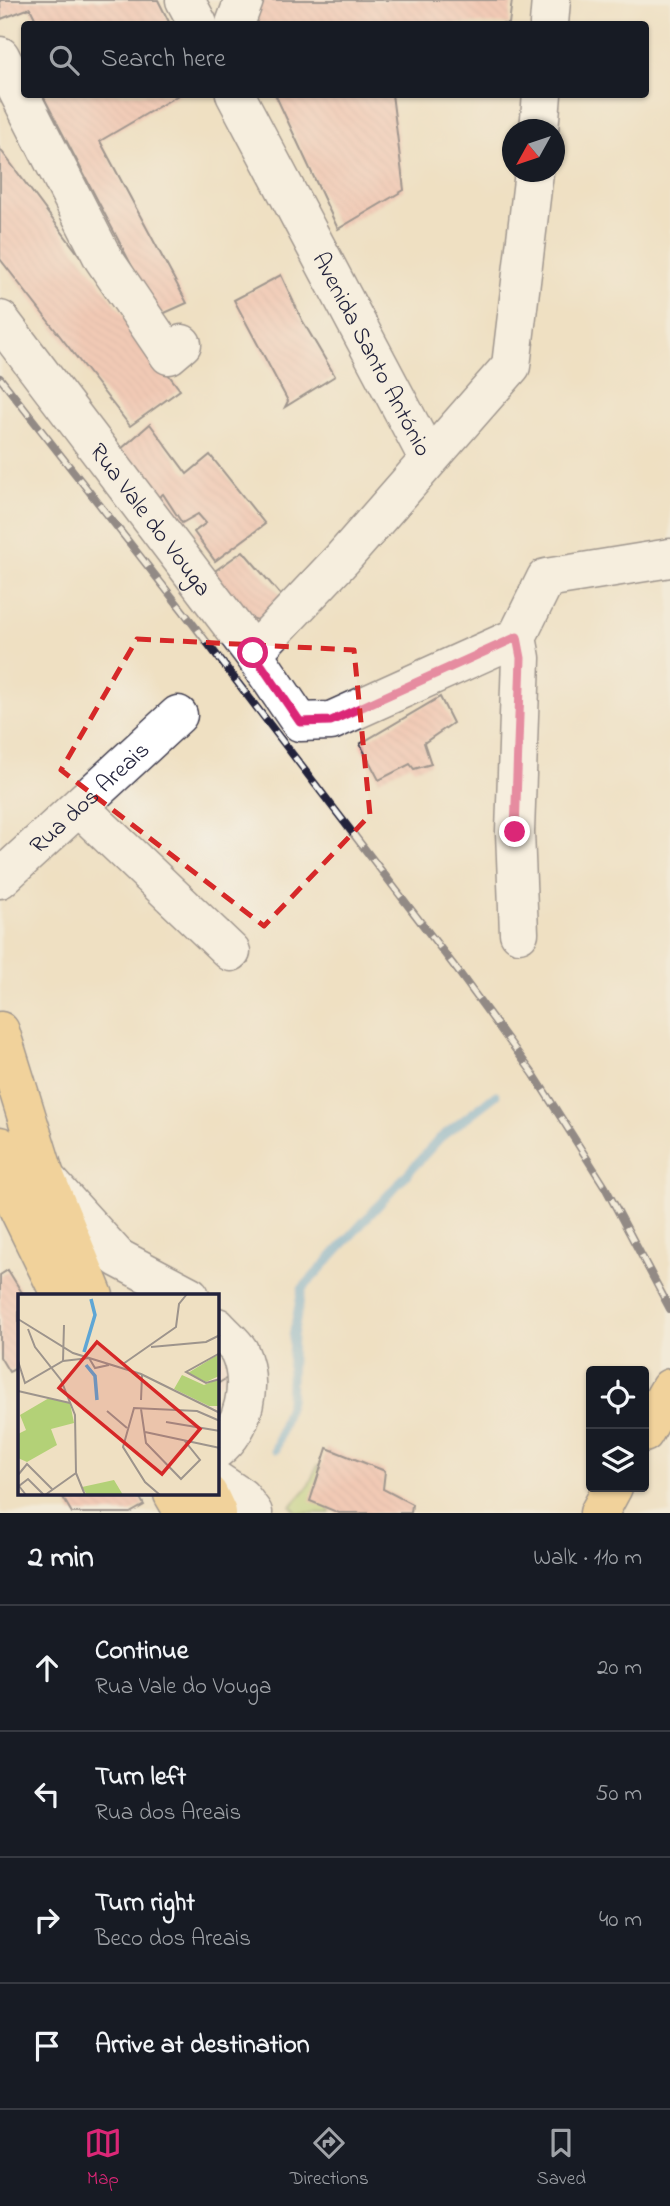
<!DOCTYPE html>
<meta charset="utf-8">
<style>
:root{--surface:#171b24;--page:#20242c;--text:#f1f3f6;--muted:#9ea1a6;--line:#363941;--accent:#db2777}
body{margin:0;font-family:"Indie Flower",sans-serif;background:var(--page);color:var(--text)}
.controls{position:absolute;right:21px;bottom:21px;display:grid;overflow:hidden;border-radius:7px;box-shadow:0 2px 5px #0004}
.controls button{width:63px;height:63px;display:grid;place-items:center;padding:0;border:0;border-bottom:2px solid var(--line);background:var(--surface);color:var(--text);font:35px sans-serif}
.compass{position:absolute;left:502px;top:119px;width:63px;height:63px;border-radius:50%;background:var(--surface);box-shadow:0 2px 5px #0004;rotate:230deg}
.stop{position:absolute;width:21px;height:21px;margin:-16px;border:5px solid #db2777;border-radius:50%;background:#fff}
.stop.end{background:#db2777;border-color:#fff;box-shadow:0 2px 7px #0008}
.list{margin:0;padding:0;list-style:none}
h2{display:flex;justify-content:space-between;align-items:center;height:91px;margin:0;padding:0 28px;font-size:30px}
h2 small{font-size:23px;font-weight:400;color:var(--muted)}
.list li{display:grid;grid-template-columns:46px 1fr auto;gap:21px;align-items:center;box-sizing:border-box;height:126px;padding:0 28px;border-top:2px solid var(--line)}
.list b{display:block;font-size:26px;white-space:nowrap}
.list p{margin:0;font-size:23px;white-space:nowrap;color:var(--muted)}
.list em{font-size:23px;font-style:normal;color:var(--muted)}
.icon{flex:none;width:38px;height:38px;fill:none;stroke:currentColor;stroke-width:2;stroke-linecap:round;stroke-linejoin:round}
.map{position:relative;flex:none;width:670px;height:1513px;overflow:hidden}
.search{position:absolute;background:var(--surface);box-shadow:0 2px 5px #0004;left:21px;right:21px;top:21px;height:77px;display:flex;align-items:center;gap:18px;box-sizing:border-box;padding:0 24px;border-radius:7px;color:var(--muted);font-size:26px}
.sheet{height:595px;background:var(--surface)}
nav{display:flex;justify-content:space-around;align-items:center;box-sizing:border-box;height:98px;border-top:2px solid var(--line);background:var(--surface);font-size:19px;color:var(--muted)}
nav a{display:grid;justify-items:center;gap:4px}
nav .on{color:var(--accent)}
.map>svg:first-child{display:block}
.green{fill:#b3d177;stroke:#6a7a59;stroke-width:2}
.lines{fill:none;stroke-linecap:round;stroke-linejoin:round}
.stream{stroke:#5ea6d5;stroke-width:9}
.building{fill:url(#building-back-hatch)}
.minor-casing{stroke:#413e4f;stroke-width:41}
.major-casing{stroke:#413e4f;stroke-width:41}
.minor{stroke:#fff;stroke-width:38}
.major{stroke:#f3c26a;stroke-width:38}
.rail-casing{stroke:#22223b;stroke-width:8}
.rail{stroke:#f6f6f2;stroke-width:5;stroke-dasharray:16;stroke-linecap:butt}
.route{stroke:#db2777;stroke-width:9}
.marked{fill:none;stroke:#d62828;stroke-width:5;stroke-dasharray:14 9;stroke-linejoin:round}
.labels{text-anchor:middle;stroke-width:5;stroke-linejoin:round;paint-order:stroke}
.street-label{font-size:24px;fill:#22223b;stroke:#f6f6f2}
.inset-river{fill:none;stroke:#5ea6d5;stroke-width:3.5}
.inset-road{fill:none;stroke:#9d948c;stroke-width:2}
.view{fill:#d62828;fill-opacity:0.15;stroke:#d62828;stroke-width:3.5}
.inset-edge{fill:none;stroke:#22223b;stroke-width:3.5}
</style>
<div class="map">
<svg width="670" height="1513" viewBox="0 0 670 1513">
<defs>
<pattern id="building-back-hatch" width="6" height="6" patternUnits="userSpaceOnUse" patternTransform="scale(1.75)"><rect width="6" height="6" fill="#f4aea4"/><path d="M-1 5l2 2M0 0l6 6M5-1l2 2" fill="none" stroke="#d1958e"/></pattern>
</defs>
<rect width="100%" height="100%" fill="#f6f6f2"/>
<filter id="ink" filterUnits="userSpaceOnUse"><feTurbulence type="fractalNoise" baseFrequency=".0143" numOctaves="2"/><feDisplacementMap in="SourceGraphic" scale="14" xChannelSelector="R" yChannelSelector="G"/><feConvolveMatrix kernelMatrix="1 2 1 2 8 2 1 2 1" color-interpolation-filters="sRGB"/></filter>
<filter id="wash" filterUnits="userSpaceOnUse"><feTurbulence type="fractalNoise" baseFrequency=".00686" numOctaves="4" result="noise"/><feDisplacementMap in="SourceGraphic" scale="28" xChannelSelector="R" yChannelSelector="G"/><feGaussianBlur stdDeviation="1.57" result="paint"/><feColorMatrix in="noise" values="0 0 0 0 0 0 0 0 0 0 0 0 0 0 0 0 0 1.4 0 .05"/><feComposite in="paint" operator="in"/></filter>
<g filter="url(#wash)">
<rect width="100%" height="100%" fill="#efe0c2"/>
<!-- green -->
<polygon class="green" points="317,1466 320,1469 330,1513 297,1513 291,1506 308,1487"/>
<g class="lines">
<!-- stream -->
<polyline class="stream" points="275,1450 290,1401 293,1336 302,1289 440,1138 496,1095"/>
</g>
<g id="blocks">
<!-- building -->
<g class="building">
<polygon points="0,0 158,0 170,24 38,24 30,8 1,19"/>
<polygon points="258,0 512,0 509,24 255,24"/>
<polygon points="42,94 180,94 100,141 187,303 158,316"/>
<polygon points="275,94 392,94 404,190 338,229"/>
<polygon points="0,149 180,390 130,426 0,259"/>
<polygon points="281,275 302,320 335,376 285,407 288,401 234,300"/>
<polygon points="150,424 187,474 210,455 265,524 215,561 194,532 206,523 198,514 182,523 163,494 156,499 120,450"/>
<polygon points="243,551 284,599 267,616 257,620 247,616 212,573"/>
<polygon points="440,697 453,723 424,743 431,764 414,769 410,764 379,780 360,744"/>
<polygon points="8,1270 24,1296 19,1296 19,1373 17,1368 9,1372 0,1357 0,1275"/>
<polygon points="217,1345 234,1374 217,1384"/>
<polygon points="327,1448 385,1471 383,1489 412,1504 411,1513 339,1513 310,1501"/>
<polygon points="61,1494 138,1494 144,1505 130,1513 72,1513"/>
</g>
</g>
</g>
<g filter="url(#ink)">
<use href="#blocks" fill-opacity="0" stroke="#413e4f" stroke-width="2"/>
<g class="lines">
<!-- minor casing -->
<g class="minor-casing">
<g id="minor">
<polyline points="185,0 198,24"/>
<polyline points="235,24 244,0"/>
<polyline points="549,24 551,0"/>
<polyline points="0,56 103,258 169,355 182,344"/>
<path id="s1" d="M 235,94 L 428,458"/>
<polyline points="539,130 542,94"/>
<path id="s2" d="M 0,320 L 253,653 L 300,722 L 331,721 L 517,637 L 546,578 L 670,558"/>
<polyline points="517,637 521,658 515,832 519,933"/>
<polyline points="253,653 342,559 511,366 534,172"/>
<polyline points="79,807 231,952"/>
<path id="s3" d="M 0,879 L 178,715"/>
<polyline points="50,1183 118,1258 190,1296"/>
<path d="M 217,1327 C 223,1334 234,1343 239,1351 C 254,1384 244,1428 217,1449"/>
<polyline points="217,1481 241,1497 253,1513"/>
</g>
</g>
<!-- major casing -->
<g class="major-casing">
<g id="major">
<polyline points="0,1031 46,1179 94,1296"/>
<polyline points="0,1146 16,1204 61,1296"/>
<polyline points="644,1433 670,1388"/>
<polyline points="173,1494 184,1513"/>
<polyline points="208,1494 217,1513"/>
<polyline points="599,1513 613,1487"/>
</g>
</g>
<!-- minor -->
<use href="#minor" class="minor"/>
<!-- major -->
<use href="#major" class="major"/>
<!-- rail casing -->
<g class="rail-casing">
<polyline id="rail" points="0,378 183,611 458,971 534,1075 605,1187 670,1309"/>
</g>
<!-- rail -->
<use href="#rail" class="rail"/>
</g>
</g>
<g class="lines" filter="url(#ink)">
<!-- route -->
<polyline class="route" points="253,653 300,722 331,721 517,637 521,658 515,832"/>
</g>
<!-- marked area -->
<path d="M0 0H670V1513H0ZM 137,639 L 354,650 L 370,815 L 264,926 L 61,770 Z" fill="#efe0c2" fill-opacity=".55" fill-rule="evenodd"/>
<path class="marked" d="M 137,639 L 354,650 L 370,815 L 264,926 L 61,770 Z"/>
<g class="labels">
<!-- street labels -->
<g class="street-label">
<text dy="8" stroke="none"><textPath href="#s1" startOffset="294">Avenida Santo António</textPath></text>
<text dy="8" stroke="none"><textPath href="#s2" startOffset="250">Rua Vale do Vouga</textPath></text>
<text dy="8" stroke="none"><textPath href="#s3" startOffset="121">Rua dos Areais</textPath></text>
</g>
</g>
<!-- overview -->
<g transform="translate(18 1294)">
<rect width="201" height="201" fill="#efe0c2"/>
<path d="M 201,60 L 201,82 L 188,88 L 170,79 ZM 164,81 L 186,91 L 201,85 L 201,112 L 191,112 L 156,95 ZM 31,104 L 52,109 L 56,129 L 33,135 L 39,151 L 9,168 L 0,164 L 0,140 L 8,136 L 2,121 ZM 96,186 L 105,201 L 69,201 L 64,193 Z" fill="#b3d177"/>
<path class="inset-river" d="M 66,58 L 77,21 L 73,5M 68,71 L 77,82 L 79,106"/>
<path class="inset-road" d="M 0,25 L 55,59 L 123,80 L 202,119M 10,35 L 17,53 L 43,86 L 57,121 L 58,179 L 67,201M 133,53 L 188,48 L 202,41M 202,59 L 168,78 L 188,89 L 202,85M 0,67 L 7,89 L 45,67 L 71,64 L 77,74 L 91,71M 45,67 L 46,31M 105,70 L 158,33 L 161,10 L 169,0M 0,97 L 52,109M 123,106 L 124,81M 123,115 L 128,149 L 163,185 L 182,166 L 166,146M 89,117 L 109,134M 148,128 L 202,137M 127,138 L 202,154M 0,181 L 9,170 L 34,195M 8,201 L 1,192 L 10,185 L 26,201M 27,201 L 58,179M 142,201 L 127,188 L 105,153 L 116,114 L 179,117 L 202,127"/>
<path class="view" d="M 79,48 L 182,135 L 144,180 L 41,94 Z"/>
<rect width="201" height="201" class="inset-edge"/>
</g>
</svg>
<div class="controls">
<button><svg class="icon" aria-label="locate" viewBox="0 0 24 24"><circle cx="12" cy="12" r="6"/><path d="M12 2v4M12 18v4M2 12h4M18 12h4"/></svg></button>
<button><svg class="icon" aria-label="layers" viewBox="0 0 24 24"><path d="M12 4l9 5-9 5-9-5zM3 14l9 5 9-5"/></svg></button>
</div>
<svg class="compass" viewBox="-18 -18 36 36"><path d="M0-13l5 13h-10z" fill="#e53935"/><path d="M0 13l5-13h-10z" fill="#9ea1a6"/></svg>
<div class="stop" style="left:253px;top:653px"></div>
<div class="stop end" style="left:515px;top:832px"></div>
<div class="search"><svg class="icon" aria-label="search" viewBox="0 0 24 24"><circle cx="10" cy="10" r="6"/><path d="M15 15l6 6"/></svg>Search here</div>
</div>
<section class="sheet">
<h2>2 min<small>Walk · 110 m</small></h2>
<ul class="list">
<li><svg class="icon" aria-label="ahead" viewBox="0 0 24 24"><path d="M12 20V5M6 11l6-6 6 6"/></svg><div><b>Continue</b><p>Rua Vale do Vouga</p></div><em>20 m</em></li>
<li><svg class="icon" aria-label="left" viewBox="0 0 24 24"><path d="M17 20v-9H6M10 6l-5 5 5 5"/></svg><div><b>Turn left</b><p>Rua dos Areais</p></div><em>50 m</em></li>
<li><svg class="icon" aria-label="right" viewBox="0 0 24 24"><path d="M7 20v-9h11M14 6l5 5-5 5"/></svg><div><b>Turn right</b><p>Beco dos Areais</p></div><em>40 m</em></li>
<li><svg class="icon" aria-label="arrive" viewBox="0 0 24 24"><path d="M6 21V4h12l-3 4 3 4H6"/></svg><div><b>Arrive at destination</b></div></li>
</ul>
</section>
<nav>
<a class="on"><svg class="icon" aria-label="map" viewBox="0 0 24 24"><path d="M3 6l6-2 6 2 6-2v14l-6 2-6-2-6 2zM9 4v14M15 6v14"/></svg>Map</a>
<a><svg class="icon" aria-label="directions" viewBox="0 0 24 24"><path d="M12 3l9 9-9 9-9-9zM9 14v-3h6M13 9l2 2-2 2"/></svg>Directions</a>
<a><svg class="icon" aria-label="saved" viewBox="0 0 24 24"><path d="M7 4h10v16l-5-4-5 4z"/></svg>Saved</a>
</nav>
